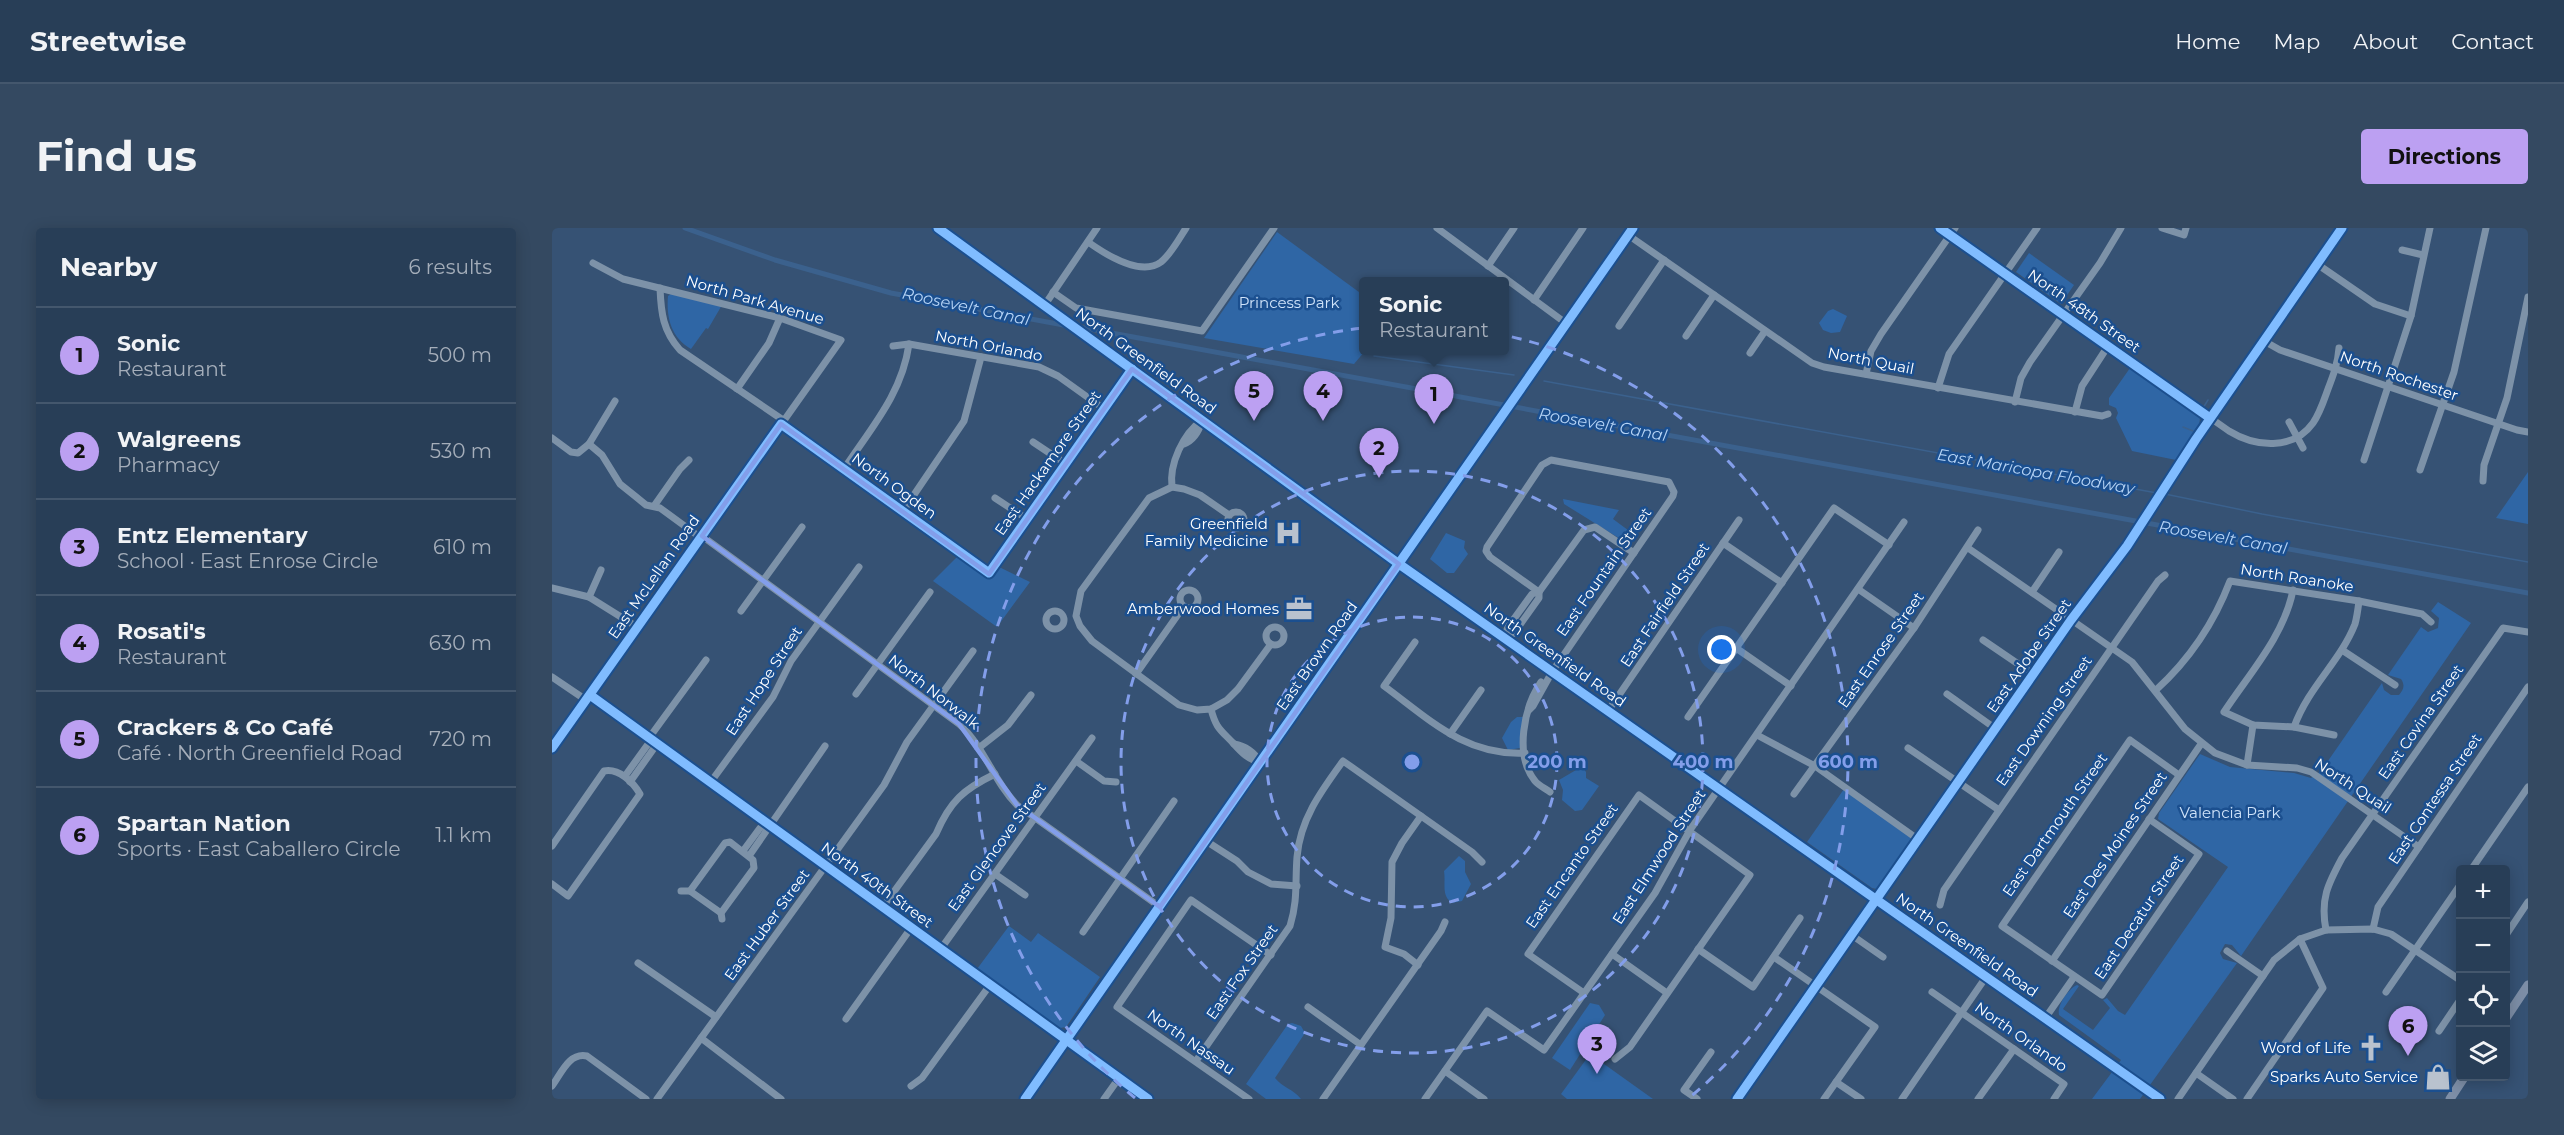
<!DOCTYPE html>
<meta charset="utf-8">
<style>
:root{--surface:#283e57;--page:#344961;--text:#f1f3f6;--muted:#a5aeba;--line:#44576d;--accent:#bca0f2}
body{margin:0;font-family:Montserrat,sans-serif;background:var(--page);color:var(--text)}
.controls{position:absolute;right:18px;bottom:18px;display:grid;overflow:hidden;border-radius:6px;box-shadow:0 3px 15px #0003}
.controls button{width:54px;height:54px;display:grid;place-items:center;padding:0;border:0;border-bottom:2px solid var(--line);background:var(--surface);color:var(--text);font:30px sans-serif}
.you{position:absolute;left:1170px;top:422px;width:21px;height:21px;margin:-15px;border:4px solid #fff;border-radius:50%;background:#1a73e8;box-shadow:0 0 0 9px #1a73e833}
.badge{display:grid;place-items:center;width:39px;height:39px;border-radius:50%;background:var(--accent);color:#111;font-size:20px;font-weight:700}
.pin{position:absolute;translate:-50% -50px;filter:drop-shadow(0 2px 3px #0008)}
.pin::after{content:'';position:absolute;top:32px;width:21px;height:18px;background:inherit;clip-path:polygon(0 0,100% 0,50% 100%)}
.popup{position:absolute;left:807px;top:49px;width:150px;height:78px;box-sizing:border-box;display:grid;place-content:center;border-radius:6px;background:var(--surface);filter:drop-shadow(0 2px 4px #0005);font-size:20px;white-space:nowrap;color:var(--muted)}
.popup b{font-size:22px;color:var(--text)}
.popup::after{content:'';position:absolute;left:50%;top:100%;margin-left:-12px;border:12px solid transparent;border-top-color:var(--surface)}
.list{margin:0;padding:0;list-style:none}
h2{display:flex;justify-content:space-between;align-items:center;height:78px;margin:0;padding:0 24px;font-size:26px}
h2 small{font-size:20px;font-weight:400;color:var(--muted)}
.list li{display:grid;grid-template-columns:39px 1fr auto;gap:18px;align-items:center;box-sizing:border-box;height:96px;padding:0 24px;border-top:2px solid var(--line)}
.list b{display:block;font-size:22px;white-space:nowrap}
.list p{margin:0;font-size:20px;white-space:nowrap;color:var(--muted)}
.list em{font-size:20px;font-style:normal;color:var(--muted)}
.icon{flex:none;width:33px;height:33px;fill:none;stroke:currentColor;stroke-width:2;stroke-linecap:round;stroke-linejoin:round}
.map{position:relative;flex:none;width:1976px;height:871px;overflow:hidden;border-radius:6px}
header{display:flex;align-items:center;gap:36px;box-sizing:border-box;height:84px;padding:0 30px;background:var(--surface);border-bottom:2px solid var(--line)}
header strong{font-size:28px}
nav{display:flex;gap:33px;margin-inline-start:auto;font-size:21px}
.intro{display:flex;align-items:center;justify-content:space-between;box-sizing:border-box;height:144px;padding:0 36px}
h1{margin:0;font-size:42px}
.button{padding:15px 27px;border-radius:6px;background:var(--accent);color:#111;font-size:21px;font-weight:700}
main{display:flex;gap:36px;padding:0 36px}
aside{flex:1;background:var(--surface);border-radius:6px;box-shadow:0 3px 15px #0003}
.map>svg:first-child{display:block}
.green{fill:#2f66a5}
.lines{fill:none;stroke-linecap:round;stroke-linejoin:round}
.stream{stroke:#3b618d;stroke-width:1.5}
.canal{stroke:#3b618d;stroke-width:5}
.minor{stroke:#7d92a8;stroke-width:7}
.major{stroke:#7d8ea7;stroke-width:9}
.cycleway-casing{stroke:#1b4f8f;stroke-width:13}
.cycleway{stroke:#80bcff;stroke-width:9}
.marked{fill:none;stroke:#839eea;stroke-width:4.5;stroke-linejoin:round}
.ring{fill:none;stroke:#839eea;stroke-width:3;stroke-dasharray:10 8}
.labels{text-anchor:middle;stroke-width:5;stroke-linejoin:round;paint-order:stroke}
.street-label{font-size:15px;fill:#fff;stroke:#1b4f8f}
.park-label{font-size:15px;fill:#cfe3fa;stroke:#1b4f8f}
.poi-label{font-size:15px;fill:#fff;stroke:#1b4f8f;text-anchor:end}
.water-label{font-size:16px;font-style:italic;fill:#b5d3f5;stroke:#1b4f8f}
.centre{fill:#839eea;stroke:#1b4f8f;stroke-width:3}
.ring-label{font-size:18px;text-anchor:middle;font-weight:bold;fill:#839eea;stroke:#1b4f8f;stroke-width:5;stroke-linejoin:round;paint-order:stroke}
</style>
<header>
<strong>Streetwise</strong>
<nav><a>Home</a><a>Map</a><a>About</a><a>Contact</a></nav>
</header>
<div class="intro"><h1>Find us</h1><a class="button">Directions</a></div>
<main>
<aside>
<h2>Nearby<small>6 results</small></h2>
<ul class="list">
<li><span class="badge">1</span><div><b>Sonic</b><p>Restaurant</p></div><em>500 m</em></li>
<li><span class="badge">2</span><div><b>Walgreens</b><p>Pharmacy</p></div><em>530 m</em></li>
<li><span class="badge">3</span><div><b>Entz Elementary</b><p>School · East Enrose Circle</p></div><em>610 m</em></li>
<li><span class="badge">4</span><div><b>Rosati's</b><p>Restaurant</p></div><em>630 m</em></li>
<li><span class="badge">5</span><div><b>Crackers &amp; Co Café</b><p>Café · North Greenfield Road</p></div><em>720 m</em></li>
<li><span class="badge">6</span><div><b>Spartan Nation</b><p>Sports · East Caballero Circle</p></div><em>1.1 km</em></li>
</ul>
</aside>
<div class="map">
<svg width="1976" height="871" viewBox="0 0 1976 871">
<rect width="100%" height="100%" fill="#365274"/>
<!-- green -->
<g class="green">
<polygon points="725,4 811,67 813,123 802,136 652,110"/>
<polygon points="1477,25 1522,57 1509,76 1464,44"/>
<path d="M 119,66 L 170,77 L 156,101 L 154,100 L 139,121 C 120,110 114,91 116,68 Z"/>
<polygon points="1281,81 1295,88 1288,104 1279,105 1271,102 1267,95 1276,83"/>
<polygon points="1578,140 1648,190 1647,199 1624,232 1580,223 1564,190 1566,185 1564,180 1557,177 1557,170"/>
<polygon points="1976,244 1976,296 1944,290"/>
<polygon points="1011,271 1067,282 1061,291 1084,308 1078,317 1012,276"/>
<polygon points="894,305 913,313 912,320 916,326 902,345 895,345 878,331"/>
<polygon points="409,325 437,345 443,337 478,354 445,399 381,353"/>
<path d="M 1886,374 L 1919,395 L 1689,728 L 1680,717 L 1673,716 L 1668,725 L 1671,731 L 1685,735 L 1588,871 L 1540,871 L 1569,832 L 1507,787 C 1505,777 1516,761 1525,757 L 1527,758 L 1511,781 L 1541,802 L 1558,780 L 1551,772 L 1555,770 L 1566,783 L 1573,787 L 1676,639 L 1606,591 L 1607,585 L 1648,526 L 1678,539 L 1742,545 L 1759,550 L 1769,543 L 1830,455 L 1832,462 L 1839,467 L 1847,467 C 1852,461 1853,457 1849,451 L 1836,447 L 1869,399 L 1876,404 L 1886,400 L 1887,390 L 1879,383 Z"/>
<polygon points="965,489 971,489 968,520 956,522 950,510 959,494"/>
<polygon points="1021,531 1025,531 1034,544 1034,550 1047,558 1030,582 1023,583 1010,572 1011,562 1007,552 1024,542"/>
<polygon points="1292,561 1363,609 1325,661 1320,660 1255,614"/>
<path d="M 907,628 L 913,633 L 913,644 L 919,656 L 910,673 L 900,675 C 889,667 894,656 892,643 Z"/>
<polygon points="457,698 479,714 486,705 548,749 514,799 508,800 425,741"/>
<polygon points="1038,775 1047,777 1053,787 1018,842 1000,830"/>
<path d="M 740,795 L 749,798 L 753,805 L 723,850 C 730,859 741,861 749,871 L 714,871 L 694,856 L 736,796 Z"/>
<polygon points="1038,826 1101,871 1015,871 1009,866"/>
</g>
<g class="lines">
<!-- stream -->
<g class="stream">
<polyline points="822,128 962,147"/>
<polyline points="992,153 1605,265"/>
<polyline points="1651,180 1656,172"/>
<polyline points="1631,199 1641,203"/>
<polyline points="1613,266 1710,286 1976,334"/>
</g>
<!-- canal -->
<g class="canal">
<polyline points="133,0 223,32 339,65 517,98"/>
<polyline points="527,99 1976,365"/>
</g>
<!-- minor -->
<g class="minor">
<polyline points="885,0 1015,96"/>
<path d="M 1388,0 L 1677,203 C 1703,219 1741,223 1761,195 C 1768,185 1772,172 1776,161 C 1781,148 1786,135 1787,120"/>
<polyline points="1610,0 1632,7 1634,0"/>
<polyline points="1076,7 1260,135 1272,139 1550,188 1556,186"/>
<path d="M 536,14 C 553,26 589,49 609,34 C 619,26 627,11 634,0"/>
<polyline points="1850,22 1871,27"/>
<polyline points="1765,36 1823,76 1859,88"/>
<polyline points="936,38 962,0"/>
<path d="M 108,60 C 109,85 111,103 128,122 L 231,192"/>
<polyline points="501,64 524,80 650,103 722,0"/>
<polyline points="982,72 1031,0"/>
<polyline points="492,78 545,0"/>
<polyline points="1067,98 1112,32"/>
<polyline points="1134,108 1162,67"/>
<polyline points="1712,113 1728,122 1965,202 1976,204"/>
<polyline points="341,118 357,116 487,139 506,148 552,181"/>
<polyline points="1198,125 1213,103"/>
<polyline points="1314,146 1319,123 1329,106 1403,0"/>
<polyline points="1386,160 1397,126 1485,0"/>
<polyline points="185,161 217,115 228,90"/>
<polyline points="1463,174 1469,150 1478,134 1548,35 1569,0"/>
<polyline points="1523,184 1530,158 1556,118"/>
<polyline points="1737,194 1751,220"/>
<polyline points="229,196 437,345 580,141"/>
<polyline points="0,210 19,224 26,225 37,216 63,173"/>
<polyline points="481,214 514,236"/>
<polyline points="37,216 50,227 68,256 83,268 94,277 108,280 149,310"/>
<path d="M 632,216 C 642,212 647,203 650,193"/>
<polyline points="1812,232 1859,88 1878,0"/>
<path d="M 292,241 C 319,200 350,166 357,116"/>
<polyline points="1868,242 1902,144 1934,0"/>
<polyline points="1931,253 1932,237 1955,170 1976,69"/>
<path d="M 620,259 C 617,236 631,206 650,192"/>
<polyline points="443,270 475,291"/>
<polyline points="102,278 128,241 137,232"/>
<polyline points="351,283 412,193 429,129"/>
<circle cx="684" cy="292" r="8"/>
<polyline points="677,287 648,267 632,261 620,259 597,270 529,363 524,388 528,398 540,413 627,477 645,482 659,481 675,472 686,461 719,416"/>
<path d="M 150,308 L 407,496 C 433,519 441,553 465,577 L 608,679"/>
<polyline points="1171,315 1230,355"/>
<polyline points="1416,320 1580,434 1633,501 1663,525 1695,537 1745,540 1759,544 1867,619"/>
<polyline points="0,360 37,369 85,399"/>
<polyline points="1306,361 1362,400"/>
<path d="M 1741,362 C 1732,408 1697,446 1672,484 L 1701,497 L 1742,499 L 1782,507"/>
<circle cx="637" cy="371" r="9"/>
<polyline points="1480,364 1507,324"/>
<polyline points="37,369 49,342"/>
<polyline points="189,383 250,299"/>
<circle cx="503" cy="392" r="9"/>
<circle cx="723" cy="408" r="9"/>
<polyline points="952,410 962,405 987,370 987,364 1032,302 1043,299 1082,325"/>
<polyline points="952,410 956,399 980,366 987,364"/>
<polyline points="1431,412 1481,446"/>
<path d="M 863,414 L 832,458 C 877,491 913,528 973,525"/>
<polyline points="1184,420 1239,458"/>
<polyline points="1790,422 1843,457"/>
<polyline points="584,446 632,378"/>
<polyline points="0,449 34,472"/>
<path d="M 989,454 C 972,479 962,527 983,553 C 986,557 994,561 998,564"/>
<path d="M 1604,462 C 1637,432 1662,395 1678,353 L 1807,373 L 1870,386 L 1879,394"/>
<polyline points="304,466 378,364"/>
<polyline points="1395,466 1444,501"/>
<polyline points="38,467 596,871"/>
<path d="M 659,481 C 664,501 669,502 682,516 C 690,525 696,531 709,535"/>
<polyline points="977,482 981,478 1000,444 1121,268 1122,264 1117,254 999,232 990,237 935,319 934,323 938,329 987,364"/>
<polyline points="1056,483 1187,292"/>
<polyline points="1136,489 1282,280 1337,317"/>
<path d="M 1742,499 C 1757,458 1788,434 1803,396 C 1805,389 1806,381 1807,373"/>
<polyline points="898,506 929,462"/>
<polyline points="1205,507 1263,538 1367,612"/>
<polyline points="97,510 154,432"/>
<path d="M 682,516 C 693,518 702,524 708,534"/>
<polyline points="428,519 456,497 479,467"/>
<polyline points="0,520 289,112 228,90 71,51 41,35"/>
<polyline points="1356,520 1447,582"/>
<polyline points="524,533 552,553 564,554"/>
<polyline points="1695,537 1701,497"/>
<polyline points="73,548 99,512"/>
<polyline points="78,554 105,516"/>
<polyline points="158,555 221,469 239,433 307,339"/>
<polyline points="1242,566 1362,400 1426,302"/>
<polyline points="1597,591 1647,626 1550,767 1450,698 1578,512 1627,547"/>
<polyline points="654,613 685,633 696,644 719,656 745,658"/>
<path d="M 0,618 L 52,543 C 67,540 81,554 88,566 L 16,668 L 0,656"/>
<polyline points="191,623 208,600 217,597"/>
<polyline points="197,628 273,518"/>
<polyline points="1919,642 1976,559"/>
<polyline points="443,646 473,667"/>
<polyline points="129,663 138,663 173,615 178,614 201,632 202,640 169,685 170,691"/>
<polyline points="138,663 169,685"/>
<polyline points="1388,677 1392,662 1606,353 1613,347"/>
<path d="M 330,680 L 384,606 C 398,573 412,561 443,546"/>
<polyline points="1821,701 1826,679 1976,459"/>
<path d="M 1774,702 C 1768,671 1776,656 1790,630 L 1951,400 L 1976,404"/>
<polyline points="531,704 622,573"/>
<polyline points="1954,707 1976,674"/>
<polyline points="1301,708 1331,729"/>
<polyline points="1146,721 1201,759 1248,690"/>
<polyline points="388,722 540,510"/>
<polyline points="1675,723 1711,748"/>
<polyline points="1060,726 1115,765"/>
<polyline points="1222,729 1323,799 1272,871"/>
<polyline points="1500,733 1649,516"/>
<polyline points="86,735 164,789"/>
<polyline points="866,737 852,726 833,719 839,690 840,634 850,615 869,588"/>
<polyline points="1380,764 1512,856 1502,871"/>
<polyline points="1834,764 1908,657"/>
<polyline points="1032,765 976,726 1087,567 1198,647 1078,819 1063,831"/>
<polyline points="756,779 809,817"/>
<polyline points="1494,789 1522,749"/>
<polyline points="294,791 359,700"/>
<polyline points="1887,803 1908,772"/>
<polyline points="149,810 229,871"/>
<path d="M 644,833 L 738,698 C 746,672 743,655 745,629 C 748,591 770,562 791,533 L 920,624 L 930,634"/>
<polyline points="893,843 932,871"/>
<polyline points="1644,845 1681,871"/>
<polyline points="1284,854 1309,871"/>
<path d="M 0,858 C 9,846 17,824 35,828 L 94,871"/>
<polyline points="359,858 370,850 438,757"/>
<polyline points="105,871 332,557 355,514 421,423"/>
<polyline points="552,871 567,850"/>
<polyline points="697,871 565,779 639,672 719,727"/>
<polyline points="771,871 889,703 893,694"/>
<polyline points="873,871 935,783 992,822 1103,665 1138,602 1352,294"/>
<polyline points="1145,871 1132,862 1159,824"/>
<polyline points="1185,871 1519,392 1575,318 1644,211 1790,0"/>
<polyline points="1350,871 1434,749"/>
<polyline points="1426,871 1462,821"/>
<polyline points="1626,871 1722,732 1748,711"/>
<polyline points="1695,871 1771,760 1748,711 1774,702 1821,701 1839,706 1908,752"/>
</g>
<!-- major -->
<g class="major">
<polyline points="386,0 847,336 1608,871"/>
<polyline points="1954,790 1976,757"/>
<polyline points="473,871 1081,0"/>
<polyline points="1898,871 1913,848"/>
</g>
<!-- cycleway casing -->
<g class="cycleway-casing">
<g id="cycleway">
<polyline points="386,0 847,336 1608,871"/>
<polyline points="1388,0 1658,190"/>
<polyline points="38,467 596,871"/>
<polyline points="0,520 229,196 437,345 580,141"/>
<polyline points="473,871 1081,0"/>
<polyline points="1185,871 1519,392 1575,318 1644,211 1790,0"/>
</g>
</g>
<!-- cycleway -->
<use href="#cycleway" class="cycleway"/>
</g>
<!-- marked area -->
<path class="marked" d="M 580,141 L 847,336 L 608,679 L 465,577 L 407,496 L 150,308 L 229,196 L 437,346 Z"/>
<!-- distance rings -->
<g class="ring">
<circle cx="860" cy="534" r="145"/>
<circle cx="860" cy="534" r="291"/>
<path d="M583 870A436 436 0 1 1 1137 870"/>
</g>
<!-- icons -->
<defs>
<g id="hospital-bare" transform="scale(2.07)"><path d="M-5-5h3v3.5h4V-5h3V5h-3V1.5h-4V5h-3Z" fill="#b9c2ce" stroke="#1b4f8f" stroke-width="2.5" paint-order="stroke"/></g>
<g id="office-bare" transform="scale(2.07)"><path d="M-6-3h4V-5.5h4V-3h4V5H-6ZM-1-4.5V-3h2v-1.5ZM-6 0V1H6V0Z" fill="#b9c2ce" stroke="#1b4f8f" stroke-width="2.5" paint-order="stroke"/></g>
<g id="church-bare" transform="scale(2.07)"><path d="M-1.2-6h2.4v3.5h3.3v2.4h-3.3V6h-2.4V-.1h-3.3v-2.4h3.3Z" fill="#b9c2ce" stroke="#1b4f8f" stroke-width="2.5" paint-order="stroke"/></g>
<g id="shop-bare" transform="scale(2.07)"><path d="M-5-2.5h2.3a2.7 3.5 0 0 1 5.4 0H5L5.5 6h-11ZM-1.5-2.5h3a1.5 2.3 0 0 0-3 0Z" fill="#b9c2ce" stroke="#1b4f8f" stroke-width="2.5" paint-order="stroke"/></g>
</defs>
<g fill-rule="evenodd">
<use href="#hospital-bare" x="736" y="305"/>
<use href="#office-bare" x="747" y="381"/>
<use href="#church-bare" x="1819" y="820"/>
<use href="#shop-bare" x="1886" y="849"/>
</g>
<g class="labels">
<!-- street labels -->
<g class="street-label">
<text transform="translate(203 72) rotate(16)" y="5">North Park Avenue</text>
<text transform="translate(1532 83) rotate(35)" y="5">North 48th Street</text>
<text transform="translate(437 118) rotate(11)" y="5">North Orlando</text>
<text transform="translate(594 133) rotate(36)" y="5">North Greenfield Road</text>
<text transform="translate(1319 133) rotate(11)" y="5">North Quail</text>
<text transform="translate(1847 148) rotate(19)" y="5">North Rochester</text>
<text transform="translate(496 235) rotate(-55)" y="5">East Hackamore Street</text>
<text transform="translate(342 258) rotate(36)" y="5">North Ogden</text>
<text transform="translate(1052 344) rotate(-55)" y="5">East Fountain Street</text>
<text transform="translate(102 349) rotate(-55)" y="5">East McLellan Road</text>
<text transform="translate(1745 350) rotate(9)" y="5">North Roanoke</text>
<text transform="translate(1113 377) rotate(-56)" y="5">East Fairfield Street</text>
<text transform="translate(1329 422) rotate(-55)" y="5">East Enrose Street</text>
<text transform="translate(1003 427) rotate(35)" y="5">North Greenfield Road</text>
<text transform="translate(765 428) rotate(-55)" y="5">East Brown Road</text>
<text transform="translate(1477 428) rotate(-55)" y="5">East Adobe Street</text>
<text transform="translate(212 453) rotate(-57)" y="5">East Hope Street</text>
<text transform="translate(382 464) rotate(38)" y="5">North Norwalk</text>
<text transform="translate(1492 493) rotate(-55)" y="5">East Downing Street</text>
<text transform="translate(1869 494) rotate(-55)" y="5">East Covina Street</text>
<text transform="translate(1801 558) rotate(33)" y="5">North Quail</text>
<text transform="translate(1883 571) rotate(-56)" y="5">East Contessa Street</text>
<text transform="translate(1503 597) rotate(-55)" y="5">East Dartmouth Street</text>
<text transform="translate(1563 617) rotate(-56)" y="5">East Des Moines Street</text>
<text transform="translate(445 619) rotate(-54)" y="5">East Glencove Street</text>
<text transform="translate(1107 629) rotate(-57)" y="5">East Elmwood Street</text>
<text transform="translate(1020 638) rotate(-55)" y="5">East Encanto Street</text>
<text transform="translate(325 657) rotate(36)" y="5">North 40th Street</text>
<text transform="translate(1587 689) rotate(-56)" y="5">East Decatur Street</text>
<text transform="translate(215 697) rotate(-54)" y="5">East Huber Street</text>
<text transform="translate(1415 717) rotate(35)" y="5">North Greenfield Road</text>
<text transform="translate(690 744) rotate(-55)" y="5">East Fox Street</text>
<text transform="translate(1469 809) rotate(35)" y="5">North Orlando</text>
<text transform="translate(639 814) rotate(35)" y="5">North Nassau</text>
</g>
<!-- park labels -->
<g class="park-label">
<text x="737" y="80">Princess Park</text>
<text x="1678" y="590">Valencia Park</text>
</g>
<!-- poi labels -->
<g class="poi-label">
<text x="716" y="301">Greenfield<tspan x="716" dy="17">Family Medicine</tspan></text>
<text x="727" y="386">Amberwood Homes</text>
<text x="1799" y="825">Word of Life</text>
<text x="1866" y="854">Sparks Auto Service</text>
</g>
<!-- water labels -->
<g class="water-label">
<text transform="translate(414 78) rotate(12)" y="6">Roosevelt Canal</text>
<text transform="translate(1051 196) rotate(10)" y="6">Roosevelt Canal</text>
<text transform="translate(1484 243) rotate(10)" y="6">East Maricopa Floodway</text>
<text transform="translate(1671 309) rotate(10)" y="6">Roosevelt Canal</text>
</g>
</g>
<circle cx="860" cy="534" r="9" class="centre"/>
<g class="ring-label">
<text x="1005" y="540">200 m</text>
<text x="1151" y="540">400 m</text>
<text x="1296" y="540">600 m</text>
</g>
</svg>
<div class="controls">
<button>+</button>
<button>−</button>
<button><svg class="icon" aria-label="locate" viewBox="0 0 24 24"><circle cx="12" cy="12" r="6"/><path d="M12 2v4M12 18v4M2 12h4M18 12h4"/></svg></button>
<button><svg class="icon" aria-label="layers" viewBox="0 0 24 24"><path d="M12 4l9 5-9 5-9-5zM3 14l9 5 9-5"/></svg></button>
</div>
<div class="you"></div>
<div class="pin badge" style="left:882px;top:196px">1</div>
<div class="popup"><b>Sonic</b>Restaurant</div>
<div class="pin badge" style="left:827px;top:250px">2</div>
<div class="pin badge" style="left:1045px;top:846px">3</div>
<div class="pin badge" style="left:771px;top:193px">4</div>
<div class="pin badge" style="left:702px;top:193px">5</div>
<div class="pin badge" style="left:1856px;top:828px">6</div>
</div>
</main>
